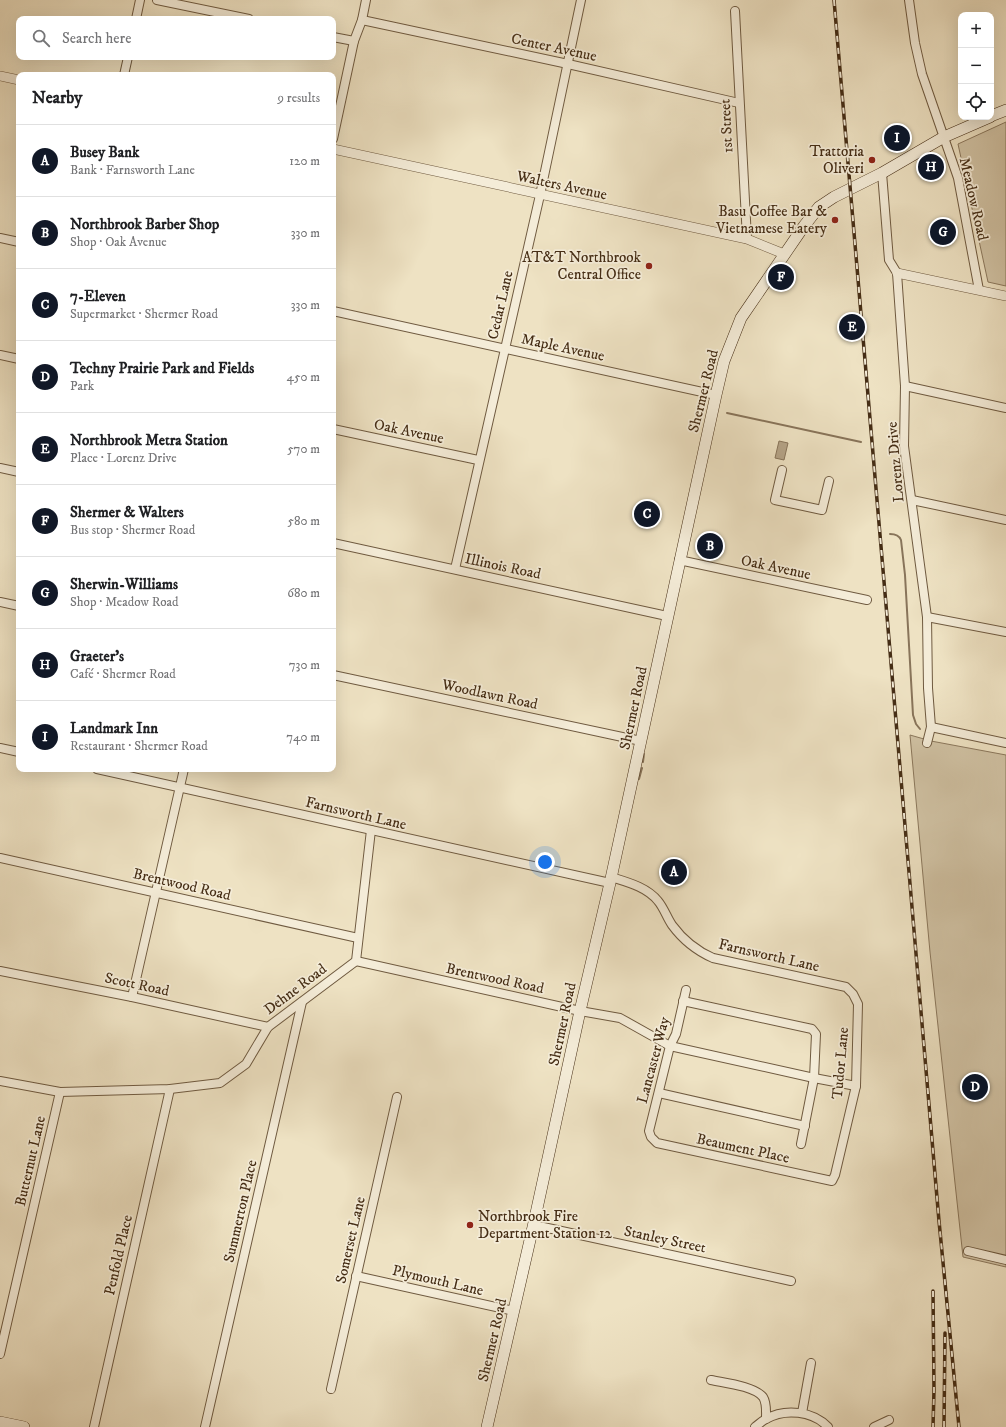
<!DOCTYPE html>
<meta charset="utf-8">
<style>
:root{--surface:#fff;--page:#f2f2f2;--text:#202124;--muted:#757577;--line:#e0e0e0;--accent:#111827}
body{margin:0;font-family:"IM FELL DW Pica",serif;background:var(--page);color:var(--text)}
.controls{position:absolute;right:12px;top:12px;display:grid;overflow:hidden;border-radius:8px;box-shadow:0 4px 16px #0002}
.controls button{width:36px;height:36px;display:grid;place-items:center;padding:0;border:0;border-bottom:1px solid var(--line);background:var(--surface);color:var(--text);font:20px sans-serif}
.you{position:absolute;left:545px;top:862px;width:14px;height:14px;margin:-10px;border:3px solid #fff;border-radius:50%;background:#1a73e8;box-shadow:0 0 0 6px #1a73e833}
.badge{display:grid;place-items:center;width:26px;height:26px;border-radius:50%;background:var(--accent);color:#fff;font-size:13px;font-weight:700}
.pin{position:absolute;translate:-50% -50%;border:2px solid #fff;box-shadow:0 1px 4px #0006}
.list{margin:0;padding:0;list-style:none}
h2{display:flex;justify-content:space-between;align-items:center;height:52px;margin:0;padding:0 16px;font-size:17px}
h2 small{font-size:13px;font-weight:400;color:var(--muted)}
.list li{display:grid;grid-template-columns:26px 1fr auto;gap:12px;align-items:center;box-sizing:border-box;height:72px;padding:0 16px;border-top:1px solid var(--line)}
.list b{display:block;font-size:15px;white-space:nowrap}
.list p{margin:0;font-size:13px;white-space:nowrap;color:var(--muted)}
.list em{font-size:13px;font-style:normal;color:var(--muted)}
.icon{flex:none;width:22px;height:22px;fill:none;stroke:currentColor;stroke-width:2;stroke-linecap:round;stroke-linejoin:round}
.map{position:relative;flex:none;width:1006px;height:1427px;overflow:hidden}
.search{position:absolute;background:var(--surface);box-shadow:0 4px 16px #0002;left:16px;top:16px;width:320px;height:44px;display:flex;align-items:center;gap:10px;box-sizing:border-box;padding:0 14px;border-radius:8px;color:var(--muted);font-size:15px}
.panel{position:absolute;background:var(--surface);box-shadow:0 4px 16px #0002;left:16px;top:72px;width:320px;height:700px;border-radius:8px}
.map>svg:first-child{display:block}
.green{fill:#d1c3a5;stroke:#8b785d}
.water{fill:#b5a488;stroke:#88745a}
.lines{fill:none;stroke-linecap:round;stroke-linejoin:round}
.stream{stroke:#88745a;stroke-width:2}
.minor-casing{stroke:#6f5a40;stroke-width:10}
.tertiary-casing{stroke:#6f5a40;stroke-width:10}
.secondary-casing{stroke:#452d15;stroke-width:12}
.minor{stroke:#f4ecd8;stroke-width:8}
.tertiary{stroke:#f4ecd8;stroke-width:9}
.secondary{stroke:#f4ecd8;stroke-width:11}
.rail-casing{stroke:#452d15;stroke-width:3.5}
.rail{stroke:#f4ecd8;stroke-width:2;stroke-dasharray:6;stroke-linecap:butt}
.poi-dot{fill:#8f2418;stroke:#f4ecd8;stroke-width:1.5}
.labels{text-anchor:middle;stroke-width:3.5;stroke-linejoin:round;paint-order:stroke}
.street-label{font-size:15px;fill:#452d15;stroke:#f4ecd8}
.poi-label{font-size:15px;fill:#452d15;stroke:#f4ecd8;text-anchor:end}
</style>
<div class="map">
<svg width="1006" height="1427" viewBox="0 0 1006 1427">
<rect width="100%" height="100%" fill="#eee2c3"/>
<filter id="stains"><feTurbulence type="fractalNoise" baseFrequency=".005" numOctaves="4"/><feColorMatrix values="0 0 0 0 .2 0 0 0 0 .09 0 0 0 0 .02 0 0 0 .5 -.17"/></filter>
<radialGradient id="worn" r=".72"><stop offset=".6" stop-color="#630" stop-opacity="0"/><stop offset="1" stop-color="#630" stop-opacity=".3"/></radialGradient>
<!-- green -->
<g class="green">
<polygon points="1006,122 1006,286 988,282 958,144"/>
<polygon points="910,735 931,741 1006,755 1006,1267 963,1257 930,952"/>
</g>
<!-- water -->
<polygon class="water" points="779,441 788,443 784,460 775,458"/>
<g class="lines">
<!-- stream -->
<g class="stream">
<polyline points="727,413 861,442"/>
<path d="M 890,534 C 895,534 899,535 901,540 L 905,575 L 913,715 L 916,724 L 920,729"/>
<polyline points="643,762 644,754"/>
<polyline points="639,779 642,768"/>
</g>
<!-- minor casing -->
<g class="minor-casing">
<g id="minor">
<polyline points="157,0 249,19"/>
<polyline points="909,0 915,43 922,74 958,178 979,290"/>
<polyline points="735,11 747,239"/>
<polyline points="136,19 140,0"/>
<polyline points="362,20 568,64 739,103"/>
<polyline points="333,37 354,41"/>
<polyline points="124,75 128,57"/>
<polyline points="333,139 354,41 362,20 366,0"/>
<polyline points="882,173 889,260 897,273 905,386 904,446 927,617 928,688 931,727 927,743"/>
<polyline points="0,238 19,242"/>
<polyline points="333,311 716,395"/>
<polyline points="0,355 19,359"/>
<polyline points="905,386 1006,408"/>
<polyline points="333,429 478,460"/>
<polyline points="0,468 19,472"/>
<polyline points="782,470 775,500 822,510 829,481"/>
<polyline points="912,500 1006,520"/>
<polyline points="333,543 667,616"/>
<polyline points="679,560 867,600"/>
<polyline points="455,569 540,195 581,0"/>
<polyline points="0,602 19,606"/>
<polyline points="927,617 1006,632"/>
<polyline points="333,675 641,741"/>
<polyline points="931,727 1006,743"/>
<polyline points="0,748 19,752"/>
<polyline points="97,769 610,883"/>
<polyline points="0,858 358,938"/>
<path d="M 611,877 C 627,882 647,887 658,901 C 664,908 667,918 672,925 C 683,940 697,951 713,958 L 846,987 L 853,994 L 858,1004 L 856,1086 L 835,1175 L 832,1181 L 657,1143 L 651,1137 L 649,1131 L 670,1046 L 676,1034 L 686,990"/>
<polyline points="356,961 580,1011 620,1018 670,1046 814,1078 856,1086"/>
<polyline points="0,971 132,997 268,1027"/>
<polyline points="132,997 184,769"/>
<polyline points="683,1001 812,1029 816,1034 814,1078 801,1144"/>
<polyline points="0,1081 60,1092 170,1089 220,1083 246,1064 268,1027 356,961 371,830"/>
<polyline points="659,1093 805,1126"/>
<polyline points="534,1225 791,1281"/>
<polyline points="968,1251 1006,1260"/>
<polyline points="356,1276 514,1311"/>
<polyline points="0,1354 60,1092"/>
<path d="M 711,1380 C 725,1383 754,1386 763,1397 C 767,1403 766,1412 766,1419"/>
<polyline points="331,1389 397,1097"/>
<polyline points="802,1413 811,1363"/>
<polyline points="94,1427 170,1089"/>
<polyline points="205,1427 302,1002"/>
<path d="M 755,1427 C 759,1424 762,1421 766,1419 C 785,1408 813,1411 828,1427"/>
<polyline points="874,1427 889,1420"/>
</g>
</g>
<!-- tertiary casing -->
<g class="tertiary-casing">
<g id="tertiary">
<polyline points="0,76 19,80"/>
<polyline points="333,149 747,239 784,254"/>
<polyline points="897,273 1006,296"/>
</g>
</g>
<!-- secondary casing -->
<g class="secondary-casing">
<g id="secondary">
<polyline points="991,116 1006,110"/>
<polyline points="0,1422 24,1427"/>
<polyline points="487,1427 533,1227 580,1011 610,883 716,395 724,361 741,318 804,226 819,207 834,197 882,173 944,137 990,117"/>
</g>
</g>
<!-- minor -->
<use href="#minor" class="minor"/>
<!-- tertiary -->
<use href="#tertiary" class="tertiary"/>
<!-- secondary -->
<use href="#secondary" class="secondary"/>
<!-- rail casing -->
<g class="rail-casing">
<g id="rail">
<polyline points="834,0 939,1221 959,1427"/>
<polyline points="933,1291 934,1390 933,1427"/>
<polyline points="944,1427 945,1333"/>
</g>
</g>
<!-- rail -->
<use href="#rail" class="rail"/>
</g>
<!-- markers -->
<g class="poi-dot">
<circle cx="872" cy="160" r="4"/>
<circle cx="835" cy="220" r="4"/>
<circle cx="649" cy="266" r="4"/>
<circle cx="470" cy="1225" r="4"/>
</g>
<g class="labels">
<!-- street labels -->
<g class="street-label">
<text transform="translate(554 47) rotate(12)" y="5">Center Avenue</text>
<text transform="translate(726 126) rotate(-93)" y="5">1st Street</text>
<text transform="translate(562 185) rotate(12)" y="5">Walters Avenue</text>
<text transform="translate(974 199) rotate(77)" y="5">Meadow Road</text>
<text transform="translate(500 305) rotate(-77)" y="5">Cedar Lane</text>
<text transform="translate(563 347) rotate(12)" y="5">Maple Avenue</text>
<text transform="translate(703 391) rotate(-76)" y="5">Shermer Road</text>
<text transform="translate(409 431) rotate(12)" y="5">Oak Avenue</text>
<text transform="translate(895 462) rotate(-95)" y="5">Lorenz Drive</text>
<text transform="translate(503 566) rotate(12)" y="5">Illinois Road</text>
<text transform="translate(776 567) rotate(12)" y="5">Oak Avenue</text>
<text transform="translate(490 694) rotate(12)" y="5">Woodlawn Road</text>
<text transform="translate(633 708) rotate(-78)" y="5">Shermer Road</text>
<text transform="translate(356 813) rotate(13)" y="5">Farnsworth Lane</text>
<text transform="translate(182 884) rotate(13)" y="5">Brentwood Road</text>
<text transform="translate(769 955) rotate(13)" y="5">Farnsworth Lane</text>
<text transform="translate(495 978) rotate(12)" y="5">Brentwood Road</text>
<text transform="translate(137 984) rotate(12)" y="5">Scott Road</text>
<text transform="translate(295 989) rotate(-37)" y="5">Dehne Road</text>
<text transform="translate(562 1024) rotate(-78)" y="5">Shermer Road</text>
<text transform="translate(653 1060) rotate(-75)" y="5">Lancaster Way</text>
<text transform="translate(840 1063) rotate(-85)" y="5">Tudor Lane</text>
<text transform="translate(743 1148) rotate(12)" y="5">Beaument Place</text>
<text transform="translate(30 1161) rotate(-77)" y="5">Butternut Lane</text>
<text transform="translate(240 1211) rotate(-77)" y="5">Summerton Place</text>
<text transform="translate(665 1239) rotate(12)" y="5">Stanley Street</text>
<text transform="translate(350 1240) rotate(-77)" y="5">Somerset Lane</text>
<text transform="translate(118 1255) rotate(-77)" y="5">Penfold Place</text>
<text transform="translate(438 1280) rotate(13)" y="5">Plymouth Lane</text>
<text transform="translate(492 1340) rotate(-77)" y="5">Shermer Road</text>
</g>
<!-- poi labels -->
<g class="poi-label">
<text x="864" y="156">Trattoria<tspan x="864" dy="17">Oliveri</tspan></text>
<text x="827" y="216">Basu Coffee Bar &amp;<tspan x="827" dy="17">Vietnamese Eatery</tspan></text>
<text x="641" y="262">AT&amp;T Northbrook<tspan x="641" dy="17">Central Office</tspan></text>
<text x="478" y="1221" text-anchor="start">Northbrook Fire<tspan x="478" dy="17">Department Station 12</tspan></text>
</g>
</g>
<rect width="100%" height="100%" filter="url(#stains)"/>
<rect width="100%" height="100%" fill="url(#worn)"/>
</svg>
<div class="controls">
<button>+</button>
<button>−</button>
<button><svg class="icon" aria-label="locate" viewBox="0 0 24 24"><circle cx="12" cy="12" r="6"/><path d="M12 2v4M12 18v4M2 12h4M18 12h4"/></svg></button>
</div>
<div class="you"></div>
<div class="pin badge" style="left:674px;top:872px">A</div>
<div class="pin badge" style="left:710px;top:546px">B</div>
<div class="pin badge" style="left:647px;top:514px">C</div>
<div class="pin badge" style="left:975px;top:1087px">D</div>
<div class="pin badge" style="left:852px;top:327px">E</div>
<div class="pin badge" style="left:781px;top:277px">F</div>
<div class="pin badge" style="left:943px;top:232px">G</div>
<div class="pin badge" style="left:931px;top:167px">H</div>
<div class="pin badge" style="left:897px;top:138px">I</div>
<div class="search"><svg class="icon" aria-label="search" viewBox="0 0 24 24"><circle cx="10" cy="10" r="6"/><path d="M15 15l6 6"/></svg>Search here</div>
<section class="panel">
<h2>Nearby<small>9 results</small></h2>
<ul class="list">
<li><span class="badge">A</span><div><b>Busey Bank</b><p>Bank · Farnsworth Lane</p></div><em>120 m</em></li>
<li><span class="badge">B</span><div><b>Northbrook Barber Shop</b><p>Shop · Oak Avenue</p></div><em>330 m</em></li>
<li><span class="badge">C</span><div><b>7-Eleven</b><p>Supermarket · Shermer Road</p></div><em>330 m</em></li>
<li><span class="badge">D</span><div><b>Techny Prairie Park and Fields</b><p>Park</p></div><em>450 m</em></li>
<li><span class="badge">E</span><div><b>Northbrook Metra Station</b><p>Place · Lorenz Drive</p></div><em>570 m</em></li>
<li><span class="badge">F</span><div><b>Shermer &amp; Walters</b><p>Bus stop · Shermer Road</p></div><em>580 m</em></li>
<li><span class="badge">G</span><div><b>Sherwin-Williams</b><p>Shop · Meadow Road</p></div><em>680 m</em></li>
<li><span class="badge">H</span><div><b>Graeter's</b><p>Café · Shermer Road</p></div><em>730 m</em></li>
<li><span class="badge">I</span><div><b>Landmark Inn</b><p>Restaurant · Shermer Road</p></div><em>740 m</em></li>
</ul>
</section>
</div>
